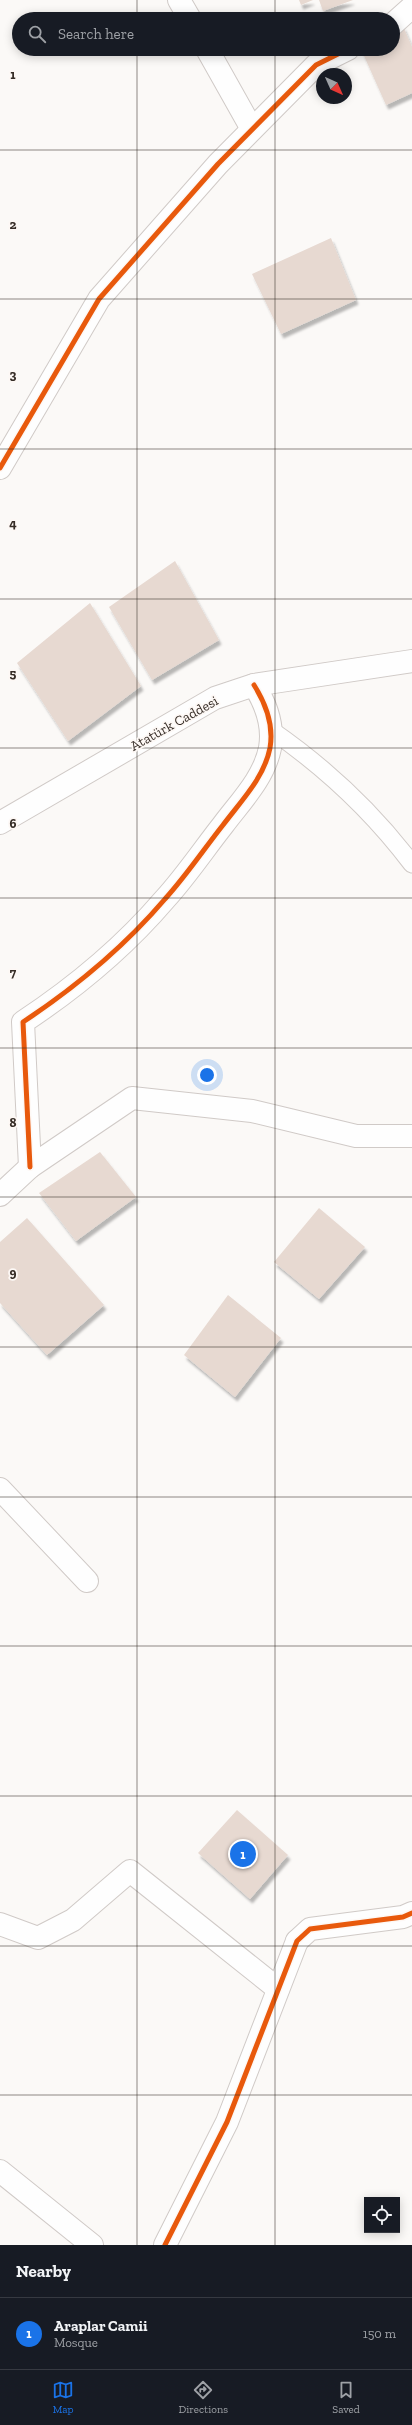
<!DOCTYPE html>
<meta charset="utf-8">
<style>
:root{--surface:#171b24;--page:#242831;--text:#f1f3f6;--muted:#9ea1a6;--line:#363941;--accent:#1a73e8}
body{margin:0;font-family:"Zilla Slab",serif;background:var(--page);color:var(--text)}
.controls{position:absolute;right:12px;bottom:12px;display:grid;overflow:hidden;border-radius:0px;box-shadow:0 2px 10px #0003}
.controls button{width:36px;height:36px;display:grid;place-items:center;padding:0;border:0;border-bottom:1px solid var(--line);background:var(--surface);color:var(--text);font:20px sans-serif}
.compass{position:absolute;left:316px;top:68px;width:36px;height:36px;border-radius:50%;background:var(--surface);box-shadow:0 2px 10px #0003;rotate:135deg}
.you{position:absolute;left:207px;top:1075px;width:14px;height:14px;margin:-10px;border:3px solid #fff;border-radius:50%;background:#1a73e8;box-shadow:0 0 0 6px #1a73e833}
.badge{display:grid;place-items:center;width:26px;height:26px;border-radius:50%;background:var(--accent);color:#fff;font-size:13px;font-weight:700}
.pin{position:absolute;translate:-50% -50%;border:2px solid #fff;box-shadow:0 1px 4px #0006}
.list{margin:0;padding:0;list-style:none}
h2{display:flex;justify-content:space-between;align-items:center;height:52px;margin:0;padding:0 16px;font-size:17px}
h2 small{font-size:13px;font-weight:400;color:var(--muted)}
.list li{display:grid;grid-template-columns:26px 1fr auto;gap:12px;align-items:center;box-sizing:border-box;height:72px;padding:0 16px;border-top:1px solid var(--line)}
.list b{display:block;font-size:15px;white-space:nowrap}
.list p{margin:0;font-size:13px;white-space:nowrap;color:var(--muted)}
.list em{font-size:13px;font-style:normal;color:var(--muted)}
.icon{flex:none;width:22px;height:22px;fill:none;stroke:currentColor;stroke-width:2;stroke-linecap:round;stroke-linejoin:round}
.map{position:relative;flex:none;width:412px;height:2245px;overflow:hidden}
.search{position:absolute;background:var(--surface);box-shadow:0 2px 10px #0003;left:12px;right:12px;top:12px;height:44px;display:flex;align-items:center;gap:10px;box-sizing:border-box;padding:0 14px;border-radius:22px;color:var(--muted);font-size:15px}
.sheet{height:124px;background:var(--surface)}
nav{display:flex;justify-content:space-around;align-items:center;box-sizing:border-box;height:56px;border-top:1px solid var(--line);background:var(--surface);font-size:11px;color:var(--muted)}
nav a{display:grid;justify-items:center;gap:2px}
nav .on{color:var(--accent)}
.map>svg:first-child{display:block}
.building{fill:#e7d9d1;filter:url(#shadow)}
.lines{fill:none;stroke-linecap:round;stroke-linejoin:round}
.lane-casing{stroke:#d0cac7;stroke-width:19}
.street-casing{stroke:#d0cac7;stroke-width:24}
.secondary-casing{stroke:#d0cac7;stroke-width:24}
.lane{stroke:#fefefe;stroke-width:17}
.street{stroke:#fefefe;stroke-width:22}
.secondary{stroke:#fefefe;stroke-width:22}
.cycleway-casing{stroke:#fdf8f5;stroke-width:8}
.cycleway{stroke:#e8590c;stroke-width:5}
.grid{fill:none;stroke:#352c26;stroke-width:1;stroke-opacity:0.55}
.labels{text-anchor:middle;stroke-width:3.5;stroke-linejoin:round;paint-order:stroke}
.street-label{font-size:14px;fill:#352c26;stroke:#fdf8f5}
.grid-label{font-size:13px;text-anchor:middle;font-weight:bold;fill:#352c26;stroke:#fdf8f5;stroke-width:3.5;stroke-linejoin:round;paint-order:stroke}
</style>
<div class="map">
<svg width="412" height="2245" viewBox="0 0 412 2245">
<defs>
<filter id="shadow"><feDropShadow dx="2.5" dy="4.5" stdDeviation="1" flood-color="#0004"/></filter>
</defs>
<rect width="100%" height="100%" fill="#fbf9f7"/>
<!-- building -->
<g class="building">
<polygon points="299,0 313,0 301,5"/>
<polygon points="319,0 353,0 323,11"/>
<polygon points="403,26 412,47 412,93 386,105 361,49 393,49 393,30"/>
<polygon points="331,238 356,300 281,334 252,274"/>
<polygon points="175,561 219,640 152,680 109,607"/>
<polygon points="90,603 141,686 68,741 17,663"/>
<polygon points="100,1152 136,1197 76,1241 39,1193"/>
<polygon points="319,1208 365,1247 319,1299 274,1262"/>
<polygon points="27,1218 104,1305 47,1355 0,1303 0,1242"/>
<polygon points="228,1295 281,1338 235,1397 184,1355"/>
<polygon points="237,1810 288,1855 250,1899 198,1853"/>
</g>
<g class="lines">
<!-- lane casing -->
<g class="lane-casing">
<path id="lane" d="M 271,730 C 326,768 372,811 412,864"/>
</g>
<!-- street casing -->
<g class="street-casing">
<g id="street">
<polyline points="179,0 190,19"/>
<polyline points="393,24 412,7"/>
<polyline points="207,49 252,129"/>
<polyline points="0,468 99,299 218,164 316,65 348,49"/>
<path d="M 30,1167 L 23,1022 C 76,987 124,947 165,899 C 186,876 204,849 223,825 C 241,801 264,778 270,748 C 274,725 266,704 254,685"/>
<polyline points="0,1195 30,1167 132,1098 252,1111 356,1136 412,1136"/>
<polyline points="0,1489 87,1581"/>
<polyline points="0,1924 38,1938 73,1920 130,1871 278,1989"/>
<polyline points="297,1941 310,1929 403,1917 412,1913"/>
<polyline points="0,2171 92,2245"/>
</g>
</g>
<!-- secondary casing -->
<g class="secondary-casing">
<g id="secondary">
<polyline points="0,823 215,698 254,685 412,661"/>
<polyline points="165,2245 227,2122 297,1941"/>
</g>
</g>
<!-- lane -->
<use href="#lane" class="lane"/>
<!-- street -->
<use href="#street" class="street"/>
<!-- secondary -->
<use href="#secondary" class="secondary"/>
<!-- cycleway casing -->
<g class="cycleway-casing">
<g id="cycleway">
<polyline points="0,468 99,299 218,164 316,65 348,49"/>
<path d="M 30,1167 L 23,1022 C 76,987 124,947 165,899 C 186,876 204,849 223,825 C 241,801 264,778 270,748 C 274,725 266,704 254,685"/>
<polyline points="165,2245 227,2122 297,1941 310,1929 403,1917 412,1913"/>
</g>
</g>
<!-- cycleway -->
<use href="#cycleway" class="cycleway"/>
</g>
<!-- grid -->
<path class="grid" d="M 137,0 L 137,19M 275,0 L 275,19M 137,49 L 137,2245M 275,49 L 275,2245M 0,150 L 412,150M 0,299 L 412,299M 0,449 L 412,449M 0,599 L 412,599M 0,748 L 412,748M 0,898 L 412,898M 0,1048 L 412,1048M 0,1197 L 412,1197M 0,1347 L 412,1347M 0,1497 L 412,1497M 0,1646 L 412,1646M 0,1796 L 412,1796M 0,1946 L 412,1946M 0,2095 L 412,2095"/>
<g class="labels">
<!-- street labels -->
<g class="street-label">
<text transform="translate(174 723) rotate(-29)" y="5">Atatürk Caddesi</text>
</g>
</g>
<g class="grid-label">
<text x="13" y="79">1</text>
<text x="13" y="229">2</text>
<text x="13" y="379">3</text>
<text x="13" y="528">4</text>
<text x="13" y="678">5</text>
<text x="13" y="828">6</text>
<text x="13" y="977">7</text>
<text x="13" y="1127">8</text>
<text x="13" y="1277">9</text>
</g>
</svg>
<div class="controls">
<button><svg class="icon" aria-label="locate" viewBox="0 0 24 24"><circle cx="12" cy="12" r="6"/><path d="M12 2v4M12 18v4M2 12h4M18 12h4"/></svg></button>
</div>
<svg class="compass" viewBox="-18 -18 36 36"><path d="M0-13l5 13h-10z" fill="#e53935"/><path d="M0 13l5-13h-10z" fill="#9ea1a6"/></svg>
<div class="you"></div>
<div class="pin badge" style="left:243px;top:1854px">1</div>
<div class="search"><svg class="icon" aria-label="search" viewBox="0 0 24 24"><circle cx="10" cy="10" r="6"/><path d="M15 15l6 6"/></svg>Search here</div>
</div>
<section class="sheet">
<h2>Nearby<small></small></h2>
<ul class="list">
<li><span class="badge">1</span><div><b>Araplar Camii</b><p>Mosque</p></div><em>150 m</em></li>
</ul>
</section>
<nav>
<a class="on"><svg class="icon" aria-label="map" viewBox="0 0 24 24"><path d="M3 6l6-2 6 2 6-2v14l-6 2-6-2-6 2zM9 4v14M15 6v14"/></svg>Map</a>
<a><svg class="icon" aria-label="directions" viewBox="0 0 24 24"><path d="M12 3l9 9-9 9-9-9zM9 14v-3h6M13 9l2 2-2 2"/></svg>Directions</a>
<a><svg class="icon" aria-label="saved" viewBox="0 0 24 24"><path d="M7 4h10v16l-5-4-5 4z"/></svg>Saved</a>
</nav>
